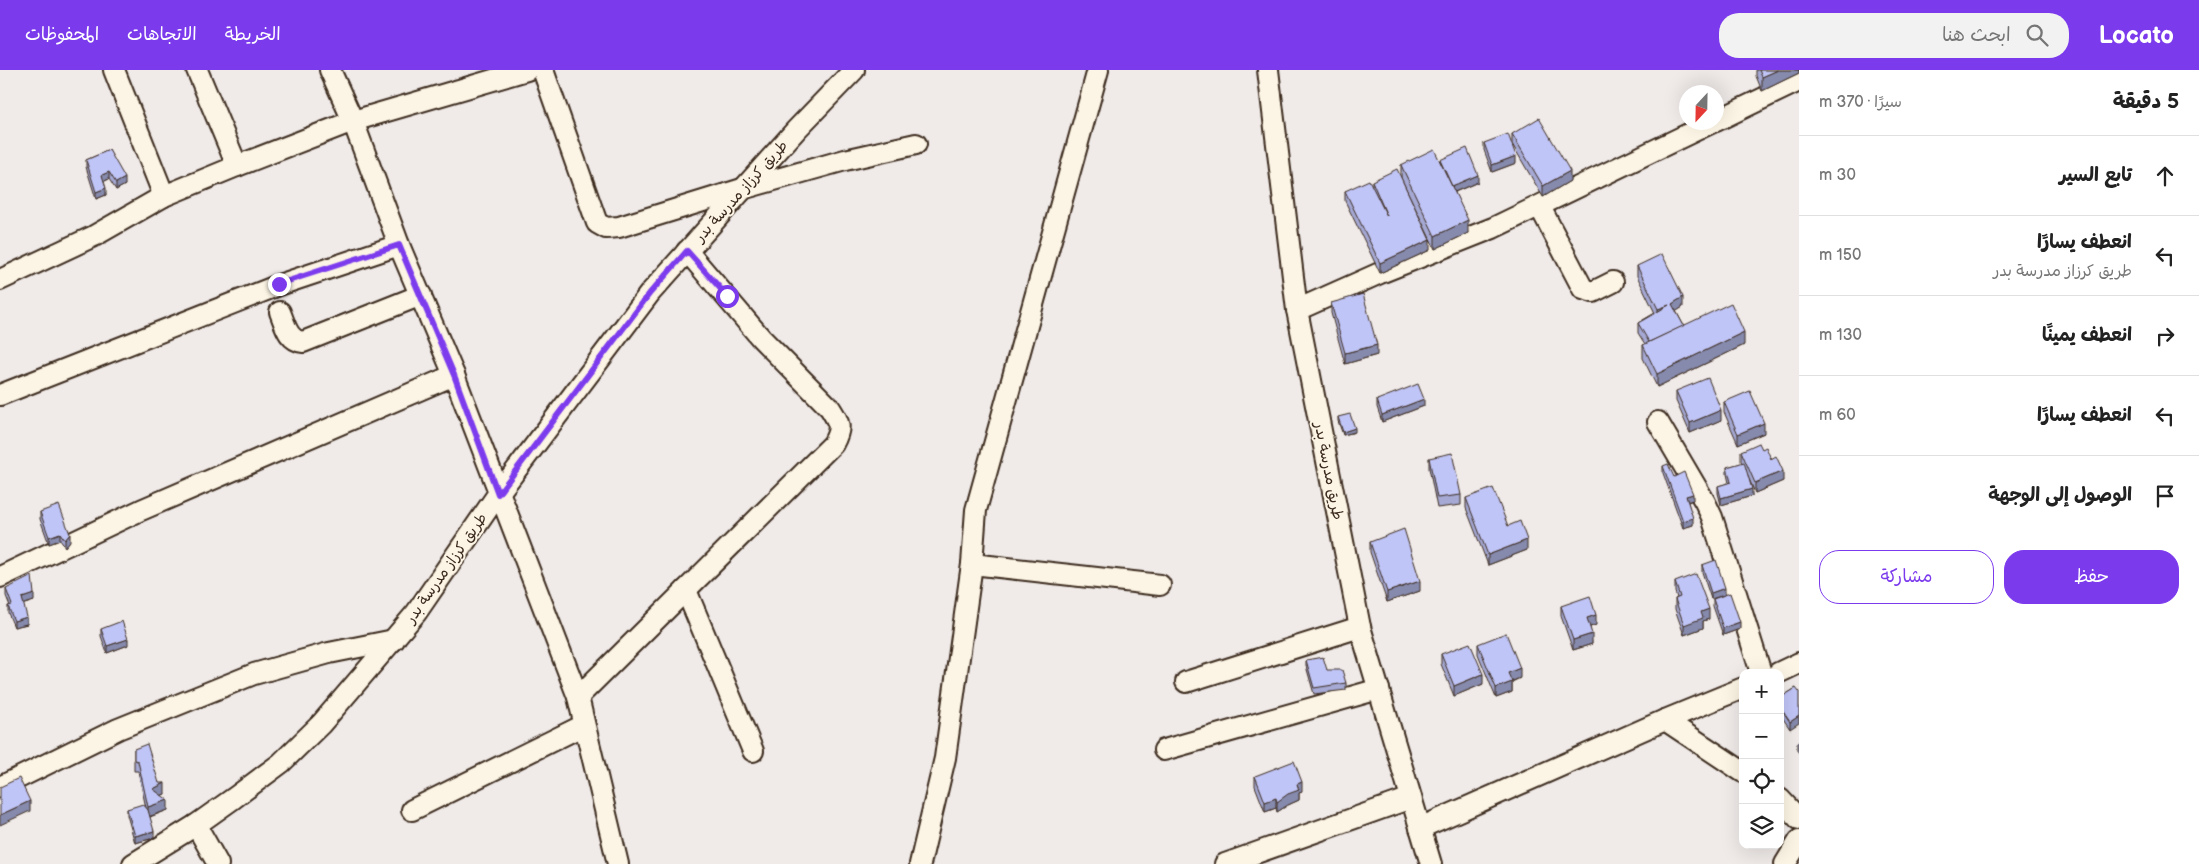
<!DOCTYPE html>
<html lang="ar">
<meta charset="utf-8">
<style>
:root{--surface:#fff;--page:#f2f2f2;--text:#222;--muted:#767676;--line:#e0e0e0;--accent:#7c3aed}
body{margin:0;font-family:"Balsamiq Sans","Playpen Sans Arabic",sans-serif;background:var(--page);color:var(--text);direction:rtl}
.controls{position:absolute;right:15px;bottom:15px;display:grid;overflow:hidden;border-radius:10px;box-shadow:0 5px 20px #0002}
.controls button{width:45px;height:45px;display:grid;place-items:center;padding:0;border:0;border-bottom:1px solid var(--line);background:var(--surface);color:var(--text);font:25px sans-serif}
.compass{position:absolute;left:1679px;top:15px;width:45px;height:45px;border-radius:50%;background:var(--surface);box-shadow:0 5px 20px #0002;rotate:202deg}
.stop{position:absolute;width:15px;height:15px;margin:-11px;border:4px solid #7c3aed;border-radius:50%;background:#fff}
.stop.end{background:#7c3aed;border-color:#fff;box-shadow:0 1px 5px #0008}
.list{margin:0;padding:0;list-style:none}
h2{display:flex;justify-content:space-between;align-items:center;height:65px;margin:0;padding:0 20px;font-size:21px}
h2 small{font-size:16px;font-weight:400;color:var(--muted)}
.list li{display:grid;grid-template-columns:32px 1fr auto;gap:15px;align-items:center;box-sizing:border-box;height:80px;padding:0 20px;border-top:1px solid var(--line)}
.list b{display:block;font-size:19px;white-space:nowrap}
.list p{margin:0;font-size:16px;white-space:nowrap;color:var(--muted)}
.list em{font-size:16px;font-style:normal;color:var(--muted)}
.actions{display:flex;gap:10px;padding:15px 20px}
.actions a{flex:1;padding:11px 0;border:1px solid var(--accent);border-radius:20px;text-align:center;font-size:18px;color:var(--accent)}
.actions .main{background:var(--accent);color:#fff}
.icon{flex:none;width:28px;height:28px;fill:none;stroke:currentColor;stroke-width:2;stroke-linecap:round;stroke-linejoin:round}
.map{position:relative;flex:none;width:1799px;height:794px;overflow:hidden;direction:ltr}
header{display:flex;align-items:center;gap:30px;box-sizing:border-box;height:70px;padding:0 25px;background:var(--accent);color:#fff}
header strong{font-size:24px}
nav{display:flex;gap:28px;margin-inline-start:auto;font-size:18px}
.search{width:350px;height:45px;background:var(--page);display:flex;align-items:center;gap:12px;box-sizing:border-box;padding:0 18px;border-radius:20px;color:var(--muted);font-size:19px}
main{display:flex}
aside{flex:1;background:var(--surface)}
.map>svg:first-child{display:block}
.lines{fill:none;stroke-linecap:round;stroke-linejoin:round}
.minor-casing{stroke:#3b2a1e;stroke-width:24}
.minor{stroke:#fcf5e5;stroke-width:20}
.wall{fill:#a5a9d4;stroke:#3b2a1e}
.shaded-wall{fill:#868aad;stroke:#3b2a1e}
.building{fill:#c0c5f7;stroke:#3b2a1e}
.route{stroke:#7c3aed;stroke-width:6}
.labels{text-anchor:middle;stroke-width:4;stroke-linejoin:round;paint-order:stroke}
.street-label{font-size:15px;fill:#3b2a1e;stroke:#fcf5e5}
</style>
<header>
<strong>Locato</strong>
<div class="search"><svg class="icon" aria-label="search" viewBox="0 0 24 24"><circle cx="10" cy="10" r="6"/><path d="M15 15l6 6"/></svg>ابحث هنا</div>
<nav><a>الخريطة</a><a>الاتجاهات</a><a>المحفوظات</a></nav>
</header>
<main>
<aside>
<h2>5 دقيقة<small>سيرًا · 370 m</small></h2>
<ul class="list">
<li><svg class="icon" aria-label="ahead" viewBox="0 0 24 24"><path d="M12 20V5M6 11l6-6 6 6"/></svg><div><b>تابع السير</b></div><em>30 m</em></li>
<li><svg class="icon" aria-label="left" viewBox="0 0 24 24"><path d="M17 20v-9H6M10 6l-5 5 5 5"/></svg><div><b>انعطف يسارًا</b><p>طريق كرزاز مدرسة بدر</p></div><em>150 m</em></li>
<li><svg class="icon" aria-label="right" viewBox="0 0 24 24"><path d="M7 20v-9h11M14 6l5 5-5 5"/></svg><div><b>انعطف يمينًا</b></div><em>130 m</em></li>
<li><svg class="icon" aria-label="left" viewBox="0 0 24 24"><path d="M17 20v-9H6M10 6l-5 5 5 5"/></svg><div><b>انعطف يسارًا</b></div><em>60 m</em></li>
<li><svg class="icon" aria-label="arrive" viewBox="0 0 24 24"><path d="M6 21V4h12l-3 4 3 4H6"/></svg><div><b>الوصول إلى الوجهة</b></div></li>
</ul>
<div class="actions"><a class="main">حفظ</a><a>مشاركة</a></div>
</aside>
<div class="map">
<svg width="1799" height="794" viewBox="0 0 1799 794">
<rect width="100%" height="100%" fill="#f0ebe9"/>
<filter id="ink" filterUnits="userSpaceOnUse"><feTurbulence type="fractalNoise" baseFrequency=".02" numOctaves="2"/><feDisplacementMap in="SourceGraphic" scale="10" xChannelSelector="R" yChannelSelector="G"/><feConvolveMatrix kernelMatrix="1 2 1 2 8 2 1 2 1" color-interpolation-filters="sRGB"/></filter>
<g filter="url(#ink)">
<g class="lines">
<!-- minor casing -->
<g class="minor-casing">
<g id="minor">
<polyline points="114,0 164,126"/>
<polyline points="197,0 237,96"/>
<polyline points="330,0 353,51 399,175 454,305 578,627 618,794"/>
<polyline points="543,0 597,153 606,158 619,157 742,119 845,90 916,74"/>
<polyline points="1268,0 1297,240 1360,557 1431,794"/>
<polyline points="1716,51 1799,11"/>
<polyline points="1540,137 1583,219 1593,222 1613,212"/>
<polyline points="0,210 94,166 164,126 237,96 353,51 527,0"/>
<polyline points="1297,240 1380,203 1493,158 1713,52"/>
<path d="M 280,242 C 285,254 288,271 303,272 L 421,225"/>
<polyline points="0,325 279,215 399,175"/>
<polyline points="1658,352 1705,432 1712,447 1761,603"/>
<polyline points="972,494 1160,515"/>
<polyline points="0,507 141,440 454,305"/>
<polyline points="686,520 753,681"/>
<polyline points="1778,603 1799,593"/>
<polyline points="1186,612 1360,557"/>
<path d="M 578,627 L 833,374 C 842,357 840,354 830,338 L 761,268 L 687,181"/>
<polyline points="1665,650 1743,702"/>
<polyline points="1164,680 1379,619"/>
<polyline points="0,717 118,659 254,604 329,583 394,570"/>
<polyline points="1780,729 1799,749"/>
<polyline points="412,740 584,655"/>
<polyline points="196,755 218,794"/>
<polyline points="1420,758 1665,650 1743,618"/>
<polyline points="133,794 196,755 234,728 281,693 321,654 416,543 498,424 650,223 796,60 854,0"/>
<polyline points="920,794 945,688 972,494 976,440 1098,0"/>
<polyline points="1225,794 1411,728"/>
<polyline points="1785,794 1799,771"/>
</g>
</g>
<!-- minor -->
<use href="#minor" class="minor"/>
</g>
<!-- wall -->
<g class="wall">
<polygon points="1756,0 1799,0 1799,3 1762,21 1756,6"/>
<polygon points="1512,64 1570,111 1543,127 1512,74"/>
<polygon points="1484,73 1516,93 1492,102 1484,80"/>
<polygon points="109,80 125,115 116,120 109,109 103,112 106,125 96,129 86,97 86,90"/>
<polygon points="1440,90 1478,112 1455,122 1468,163 1435,179 1401,108 1401,95 1440,92"/>
<polygon points="1372,111 1430,180 1380,203 1345,131 1345,121 1372,115"/>
<polygon points="1637,196 1683,237 1676,241 1684,256 1744,275 1657,317 1643,288 1643,275 1645,274 1638,263 1638,253 1655,243 1637,206"/>
<polygon points="1331,233 1377,285 1345,294 1331,243"/>
<polygon points="1676,321 1721,350 1690,363 1676,331"/>
<polygon points="1377,330 1424,336 1382,352 1377,337"/>
<polygon points="1724,332 1764,363 1738,374 1724,342"/>
<polygon points="1338,347 1355,362 1343,365 1338,351"/>
<polygon points="1762,379 1771,389 1783,411 1755,423 1749,409 1752,426 1721,435 1718,423 1718,416 1729,413 1727,404 1727,397 1742,393 1741,391 1741,381"/>
<polygon points="1429,388 1461,425 1461,435 1437,438 1429,398"/>
<polygon points="1663,396 1674,407 1693,430 1688,432 1693,455 1683,458 1663,403"/>
<polygon points="1466,428 1508,456 1527,480 1488,495 1466,438"/>
<polygon points="40,442 70,471 65,477 60,470 49,474 40,449"/>
<polygon points="1370,472 1420,521 1387,532 1370,482"/>
<polygon points="1702,495 1725,525 1711,529 1702,502"/>
<polygon points="1675,512 1709,549 1703,551 1703,558 1684,565 1675,539 1675,529 1677,528 1675,522"/>
<polygon points="6,519 34,531 23,534 27,554 14,557 8,543 8,536 10,536 6,526"/>
<polygon points="1713,529 1740,559 1723,565 1713,536"/>
<polygon points="1561,536 1596,555 1590,557 1592,574 1573,580 1561,546"/>
<polygon points="101,559 128,575 107,583 101,566"/>
<polygon points="1478,574 1520,608 1512,612 1512,622 1496,628 1478,584"/>
<polygon points="1441,584 1483,614 1454,626 1441,594"/>
<polygon points="1306,590 1327,600 1346,613 1346,620 1314,624 1306,596"/>
<polygon points="1796,618 1790,659 1780,644 1780,628"/>
<polygon points="1799,671 1799,683 1797,680 1797,673"/>
<polygon points="134,679 159,713 165,724 162,725 168,740 150,747 154,768 135,773 127,745 127,739 146,738 138,701 134,701"/>
<polygon points="1255,706 1302,722 1299,723 1299,730 1288,735 1277,742 1276,738 1265,742 1255,716"/>
</g>
<!-- shaded-wall -->
<g class="shaded-wall">
<polygon points="1778,0 1799,0 1799,3 1762,21 1762,7"/>
<polygon points="1516,86 1516,93 1492,102 1492,95"/>
<polygon points="1570,101 1570,111 1543,127 1543,116"/>
<polygon points="109,102 109,109 102,112 102,105"/>
<polygon points="1478,105 1478,112 1452,123 1452,116"/>
<polygon points="125,108 125,115 116,120 116,113"/>
<polygon points="106,118 106,125 96,129 96,122"/>
<polygon points="1468,150 1468,163 1435,179 1435,166"/>
<polygon points="1430,170 1430,180 1380,203 1380,193"/>
<polygon points="1683,227 1683,237 1672,244 1672,234"/>
<polygon points="1669,235 1658,249 1658,239"/>
<polygon points="1744,262 1744,275 1657,317 1657,304"/>
<polygon points="1377,275 1377,285 1345,294 1345,283"/>
<polygon points="1424,329 1424,336 1382,352 1382,345"/>
<polygon points="1721,340 1721,350 1690,363 1690,353"/>
<polygon points="1764,353 1764,363 1738,374 1738,364"/>
<polygon points="1355,358 1355,362 1343,365 1343,362"/>
<polygon points="1783,401 1783,411 1755,423 1755,413"/>
<polygon points="1752,419 1752,426 1721,435 1721,428"/>
<polygon points="1693,424 1693,430 1686,432 1686,426"/>
<polygon points="1693,448 1693,455 1683,458 1683,451"/>
<polygon points="60,463 60,470 49,474 49,467"/>
<polygon points="70,464 70,471 65,477 65,470"/>
<polygon points="1527,470 1527,480 1488,495 1488,485"/>
<polygon points="1420,511 1420,521 1387,532 1387,522"/>
<polygon points="1725,518 1725,525 1711,529 1711,523"/>
<polygon points="34,524 34,531 22,535 22,528"/>
<polygon points="1709,539 1709,549 1703,551 1703,558 1684,565 1684,555 1701,542"/>
<polygon points="1596,545 1596,555 1587,558 1587,548"/>
<polygon points="27,547 27,554 14,557 14,551"/>
<polygon points="1740,552 1740,559 1723,565 1723,558"/>
<polygon points="1592,564 1592,574 1573,580 1573,570"/>
<polygon points="128,569 128,575 107,583 107,576"/>
<polygon points="1520,598 1520,608 1508,613 1508,603"/>
<polygon points="1483,604 1483,614 1454,626 1454,616"/>
<polygon points="1512,612 1512,622 1496,628 1496,618"/>
<polygon points="1799,646 1799,653 1790,659 1790,652"/>
<polygon points="1302,712 1302,722 1299,723 1299,730 1288,735 1277,742 1277,732 1297,714"/>
<polygon points="165,713 165,724 153,729 153,719"/>
<polygon points="1276,728 1276,738 1265,742 1265,732"/>
<polygon points="168,730 168,740 148,747 148,737"/>
<polygon points="30,731 30,741 0,755 0,745"/>
<polygon points="154,761 154,768 135,773 135,766"/>
</g>
<!-- building -->
<g class="building">
<polygon points="1759,0 1778,0 1762,7"/>
<polygon points="1539,48 1570,101 1543,116 1512,64"/>
<polygon points="1508,64 1516,86 1492,95 1484,73"/>
<polygon points="1467,78 1478,105 1452,116 1440,90"/>
<polygon points="1434,79 1468,150 1435,166 1401,95"/>
<polygon points="109,80 125,108 116,113 109,102 102,105 106,118 96,122 86,90"/>
<polygon points="1397,99 1430,170 1380,193 1345,121 1369,110 1387,146 1372,111"/>
<polygon points="1662,184 1683,227 1672,234 1684,256 1649,272 1638,253 1669,235 1658,239 1637,196"/>
<polygon points="1363,224 1377,275 1345,283 1331,233"/>
<polygon points="1731,233 1744,262 1657,304 1643,275"/>
<polygon points="1708,308 1721,340 1690,353 1676,321"/>
<polygon points="1418,314 1424,329 1382,345 1377,330"/>
<polygon points="1750,321 1764,353 1738,364 1724,332"/>
<polygon points="1350,344 1355,358 1343,362 1338,347"/>
<polygon points="1759,373 1762,379 1766,377 1771,389 1776,386 1783,401 1755,413 1741,381"/>
<polygon points="1452,383 1461,425 1437,428 1429,388"/>
<polygon points="1744,392 1752,419 1721,428 1718,416 1731,412 1727,397"/>
<polygon points="1668,394 1674,407 1684,402 1693,424 1686,426 1693,448 1683,451 1663,396"/>
<polygon points="1493,418 1508,456 1520,451 1527,470 1488,485 1466,428"/>
<polygon points="59,435 70,464 65,470 60,463 49,467 40,442"/>
<polygon points="1404,459 1420,511 1387,522 1370,472"/>
<polygon points="1716,490 1725,518 1711,523 1702,495"/>
<polygon points="1696,504 1709,539 1701,542 1703,548 1684,555 1675,529 1680,527 1675,512"/>
<polygon points="32,506 34,524 22,528 27,547 14,551 8,536 12,535 6,519"/>
<polygon points="1730,523 1740,552 1723,558 1713,529"/>
<polygon points="1590,526 1596,545 1587,548 1592,564 1573,570 1561,536"/>
<polygon points="122,551 128,569 107,576 101,559"/>
<polygon points="1506,563 1520,598 1508,603 1512,612 1496,618 1478,574"/>
<polygon points="1470,573 1483,604 1454,616 1441,584"/>
<polygon points="1323,587 1327,600 1342,600 1346,613 1314,618 1306,590"/>
<polygon points="1796,618 1799,622 1799,646 1790,652 1780,637 1780,628"/>
<polygon points="147,674 159,713 165,713 153,719 168,730 148,737 138,691 134,690 134,679"/>
<polygon points="1294,691 1302,712 1297,714 1299,720 1288,724 1277,732 1276,728 1265,732 1255,706"/>
<polygon points="19,708 30,731 0,745 0,717"/>
<polygon points="143,734 148,740 154,761 135,766 127,739"/>
</g>
</g>
<g class="lines" filter="url(#ink)">
<!-- route -->
<polyline class="route" points="279,214 399,175 454,305 498,424 650,223 687,181 727,226"/>
</g>
<g class="labels">
<!-- street labels -->
<g class="street-label">
<text transform="translate(741 121) rotate(-48)" y="5">طريق كرزاز مدرسة بدر</text>
<text transform="translate(1329 401) rotate(79)" y="5">طريق مدرسة بدر</text>
<text transform="translate(446 498) rotate(-55)" y="5">طريق كرزاز مدرسة بدر</text>
</g>
</g>
</svg>
<div class="controls">
<button>+</button>
<button>−</button>
<button><svg class="icon" aria-label="locate" viewBox="0 0 24 24"><circle cx="12" cy="12" r="6"/><path d="M12 2v4M12 18v4M2 12h4M18 12h4"/></svg></button>
<button><svg class="icon" aria-label="layers" viewBox="0 0 24 24"><path d="M12 4l9 5-9 5-9-5zM3 14l9 5 9-5"/></svg></button>
</div>
<svg class="compass" viewBox="-18 -18 36 36"><path d="M0-13l5 13h-10z" fill="#e53935"/><path d="M0 13l5-13h-10z" fill="#767676"/></svg>
<div class="stop" style="left:727px;top:226px"></div>
<div class="stop end" style="left:279px;top:214px"></div>
</div>
</main>
